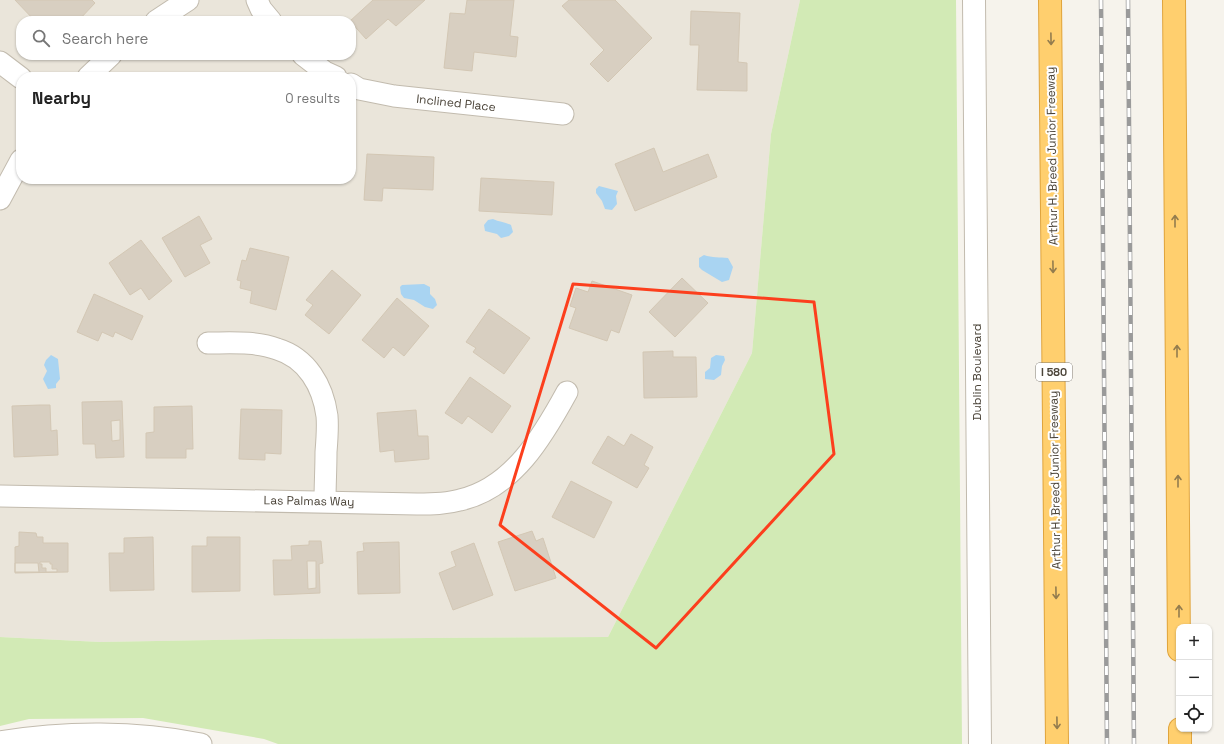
<!DOCTYPE html>
<meta charset="utf-8">
<style>
:root{--surface:#fff;--page:#f2f2f2;--text:#222;--muted:#767676;--line:#e0e0e0}
body{margin:0;font-family:"Space Grotesk",sans-serif;background:var(--page);color:var(--text)}
.controls{position:absolute;right:12px;bottom:12px;display:grid;overflow:hidden;border-radius:8px;box-shadow:0 1px 3px #0004}
.controls button{width:36px;height:36px;display:grid;place-items:center;padding:0;border:0;border-bottom:1px solid var(--line);background:var(--surface);color:var(--text);font:20px sans-serif}
.list{margin:0;padding:0;list-style:none}
h2{display:flex;justify-content:space-between;align-items:center;height:52px;margin:0;padding:0 16px;font-size:17px}
h2 small{font-size:13px;font-weight:400;color:var(--muted)}
.icon{flex:none;width:22px;height:22px;fill:none;stroke:currentColor;stroke-width:2;stroke-linecap:round;stroke-linejoin:round}
.map{position:relative;flex:none;width:1224px;height:744px;overflow:hidden}
.search{position:absolute;background:var(--surface);box-shadow:0 1px 3px #0004;left:16px;top:16px;width:340px;height:44px;display:flex;align-items:center;gap:10px;box-sizing:border-box;padding:0 14px;border-radius:16px;color:var(--muted);font-size:15px}
.panel{position:absolute;background:var(--surface);box-shadow:0 1px 3px #0004;left:16px;top:72px;width:340px;height:112px;border-radius:16px}
.map>svg:first-child{display:block}
.residential{fill:#eae5da;fill-rule:evenodd}
.green{fill:#d2eab5}
.water{fill:#a9d4f2}
.building{fill:#d8cfc1;stroke:#d3c7b4;fill-rule:evenodd}
.lines{fill:none;stroke-linecap:round;stroke-linejoin:round}
.minor-casing{stroke:#c2bbae;stroke-width:23}
.tertiary-casing{stroke:#c2bbae;stroke-width:24}
.motorway-casing{stroke:#e0a43c;stroke-width:24}
.minor{stroke:#fff;stroke-width:21}
.tertiary{stroke:#fff;stroke-width:22}
.motorway{stroke:#ffcf6e;stroke-width:22}
.rail-casing{stroke:#9a9a9a;stroke-width:4.5}
.rail{stroke:#fff;stroke-width:3;stroke-dasharray:9;stroke-linecap:butt}
.oneway{stroke:#937c4e}
.marked{fill:none;stroke:#fc3f1d;stroke-width:3;stroke-linejoin:round}
.labels{text-anchor:middle;stroke-width:4;stroke-linejoin:round;paint-order:stroke}
.shield{fill:#fff;stroke:#817c74;stroke-width:1}
.shield-label{font-size:11px;font-weight:bold;fill:#4b4439}
.street-label{font-size:12px;fill:#4b4439;stroke:#fff}
</style>
<div class="map">
<svg width="1224" height="744" viewBox="0 0 1224 744">
<rect width="100%" height="100%" fill="#f6f3ec"/>
<!-- residential -->
<path class="residential" d="M 0,0 L 800,0 L 771,134 L 752,353 L 608,637 L 269,639 L 100,642 L 0,637 ZM 21,21 L 351,21 L 351,55 L 21,55 ZM 21,77 L 351,77 L 351,179 L 21,179 Z"/>
<!-- green -->
<polygon class="green" points="800,0 956,0 962,744 278,744 264,739 143,718 29,719 0,726 0,637 100,642 269,639 608,637 752,353 771,134"/>
<!-- water -->
<g class="water">
<polygon points="599,186 618,191 616,196 617,204 612,210 605,209 602,201 596,193 596,189"/>
<path d="M 493,219 C 499,222 505,222 511,225 L 513,232 L 509,236 L 501,238 L 497,234 L 485,231 L 484,225 L 488,220 Z"/>
<path d="M 704,255 C 712,258 720,257 728,258 L 733,267 L 729,280 L 722,282 L 702,270 L 699,267 L 699,258 Z"/>
<polygon points="424,284 430,287 430,294 435,299 437,305 433,309 425,307 414,300 404,298 401,294 400,287 402,285"/>
<polygon points="51,355 58,359 60,379 56,384 56,388 48,389 43,379 47,371 44,365 46,360"/>
<polygon points="716,355 724,356 725,360 722,366 721,375 714,380 705,379 705,372 710,368 711,358"/>
</g>
<!-- building -->
<g class="building">
<polygon points="15,0 92,0 95,3 78,21 35,21"/>
<polygon points="373,0 425,0 396,26 388,19 366,39 350,21"/>
<polygon points="467,0 514,0 510,36 518,37 516,57 474,52 472,71 444,68 450,13 465,14"/>
<polygon points="569,0 615,0 652,38 608,82 590,64 604,50 562,6"/>
<polygon points="691,11 740,13 738,62 747,63 747,91 697,90 699,45 690,45"/>
<polygon points="654,148 663,172 708,154 717,177 635,211 615,164"/>
<polygon points="367,154 434,157 433,190 383,188 382,201 364,200"/>
<polygon points="481,178 554,182 552,215 479,211"/>
<polygon points="199,216 212,239 200,245 210,263 185,277 162,238"/>
<polygon points="141,240 172,281 149,300 141,288 130,295 109,263"/>
<polygon points="250,248 289,257 276,310 250,303 252,291 240,288 241,281 237,280 242,260 246,261"/>
<polygon points="332,270 361,295 329,334 305,315 313,305 306,300"/>
<polygon points="682,278 708,303 675,337 649,312"/>
<polygon points="592,281 632,295 619,333 611,330 607,341 569,328 576,308 570,306 576,288 588,292"/>
<polygon points="94,294 143,316 132,340 115,332 113,337 102,332 98,341 77,332"/>
<polygon points="397,298 429,326 404,356 393,347 384,358 362,340"/>
<polygon points="489,309 530,338 504,374 473,352 476,348 466,342"/>
<polygon points="673,351 673,357 696,357 697,397 644,398 643,352"/>
<polygon points="470,377 511,406 492,433 468,416 462,424 445,413"/>
<path d="M 122,401 L 124,457 L 96,458 L 95,444 L 83,444 L 82,402 ZM 120,420 L 120,440 L 112,441 L 111,421 Z"/>
<polygon points="40,405 50,405 51,431 57,430 58,455 14,457 12,406"/>
<polygon points="192,406 193,449 186,449 186,458 146,458 146,433 154,432 154,407"/>
<polygon points="241,409 282,410 281,454 265,453 265,460 239,459"/>
<polygon points="416,410 418,436 428,436 429,459 395,462 394,450 380,452 377,413"/>
<polygon points="631,434 653,447 644,465 649,468 637,488 592,463 608,436 624,446"/>
<polygon points="571,481 612,502 594,538 552,517"/>
<polygon points="532,531 536,541 543,538 556,578 515,591 498,542"/>
<path d="M 19,532 L 36,533 L 37,537 L 43,537 L 43,543 L 68,543 L 68,572 L 15,573 L 15,547 L 19,546 ZM 40,562 L 50,562 L 50,564 L 52,564 L 52,569 L 57,569 L 57,572 L 46,572 L 46,568 L 42,568 L 42,564 L 40,564 ZM 15,563 L 38,563 L 39,572 L 15,572 Z"/>
<polygon points="153,537 154,590 110,591 109,553 124,553 124,538"/>
<polygon points="207,537 240,537 240,591 192,592 192,546 207,546"/>
<path d="M 309,541 L 321,541 L 323,563 L 319,564 L 320,593 L 274,595 L 273,560 L 292,560 L 291,546 L 309,545 ZM 307,561 L 316,561 L 316,588 L 308,589 Z"/>
<polygon points="399,542 400,593 358,594 357,552 364,551 363,543"/>
<polygon points="474,543 493,595 453,610 439,573 456,566 451,552"/>
</g>
<g class="lines">
<!-- minor casing -->
<g class="minor-casing">
<g id="minor">
<polyline points="257,0 261,9 271,21"/>
<polyline points="156,21 188,0"/>
<polyline points="303,55 325,72 336,77"/>
<polyline points="0,62 21,78"/>
<polyline points="88,77 111,55"/>
<polyline points="351,84 359,89 394,96 563,114"/>
<polyline points="0,199 21,160"/>
<path d="M 208,343 C 230,343 256,341 277,349 C 307,358 323,386 327,416 C 328,428 327,440 326,452 C 326,469 325,485 325,501"/>
<path d="M 0,496 L 417,504 C 432,504 446,504 460,500 C 513,488 543,436 567,392"/>
<path d="M 0,742 C 65,731 136,731 201,744"/>
</g>
</g>
<!-- tertiary casing -->
<g class="tertiary-casing">
<polyline id="tertiary" points="974,0 980,744"/>
</g>
<!-- motorway casing -->
<g class="motorway-casing">
<g id="motorway">
<polyline points="1050,0 1057,744"/>
<polyline points="1174,0 1179,650"/>
<polyline points="1180,729 1180,744"/>
</g>
</g>
<!-- minor -->
<use href="#minor" class="minor"/>
<!-- tertiary -->
<use href="#tertiary" class="tertiary"/>
<!-- motorway -->
<use href="#motorway" class="motorway"/>
<!-- rail casing -->
<g class="rail-casing">
<g id="rail">
<polyline points="1101,0 1107,744"/>
<polyline points="1128,0 1134,744"/>
</g>
</g>
<!-- rail -->
<use href="#rail" class="rail"/>
</g>
<!-- one-way arrows -->
<defs><path id="oneway-shaft" d="M-6 0H5M1.5-3L5.5 0L1.5 3" fill="none" stroke-width="1.6" stroke-linecap="round" stroke-linejoin="round"/></defs>
<g class="oneway">
<use href="#oneway-shaft" transform="translate(1051 39) rotate(89)"/>
<use href="#oneway-shaft" transform="translate(1175 221) rotate(-90)"/>
<use href="#oneway-shaft" transform="translate(1053 267) rotate(89)"/>
<use href="#oneway-shaft" transform="translate(1177 351) rotate(-90)"/>
<use href="#oneway-shaft" transform="translate(1178 481) rotate(-90)"/>
<use href="#oneway-shaft" transform="translate(1056 593) rotate(89)"/>
<use href="#oneway-shaft" transform="translate(1179 611) rotate(-90)"/>
<use href="#oneway-shaft" transform="translate(1057 723) rotate(89)"/>
</g>
<!-- marked area -->
<path class="marked" d="M 573,284 L 814,302 L 834,454 L 656,648 L 500,525 Z"/>
<g class="labels">
<!-- shield labels -->
<rect class="shield" x="1036" y="363" width="36" height="18" rx="3"/>
<g class="shield-label">
<text x="1054" y="376">I 580</text>
</g>
<!-- street labels -->
<g class="street-label">
<text transform="translate(456 103) rotate(6)" y="4">Inclined Place</text>
<text transform="translate(1052 156) rotate(-91)" y="4">Arthur H. Breed Junior Freeway</text>
<text transform="translate(977 372) rotate(-90)" y="4">Dublin Boulevard</text>
<text transform="translate(1055 480) rotate(-91)" y="4">Arthur H. Breed Junior Freeway</text>
<text transform="translate(309 501) rotate(1)" y="4">Las Palmas Way</text>
</g>
</g>
</svg>
<div class="controls">
<button>+</button>
<button>−</button>
<button><svg class="icon" aria-label="locate" viewBox="0 0 24 24"><circle cx="12" cy="12" r="6"/><path d="M12 2v4M12 18v4M2 12h4M18 12h4"/></svg></button>
</div>
<div class="search"><svg class="icon" aria-label="search" viewBox="0 0 24 24"><circle cx="10" cy="10" r="6"/><path d="M15 15l6 6"/></svg>Search here</div>
<section class="panel">
<h2>Nearby<small>0 results</small></h2>
<ul class="list">
</ul>
</section>
</div>
